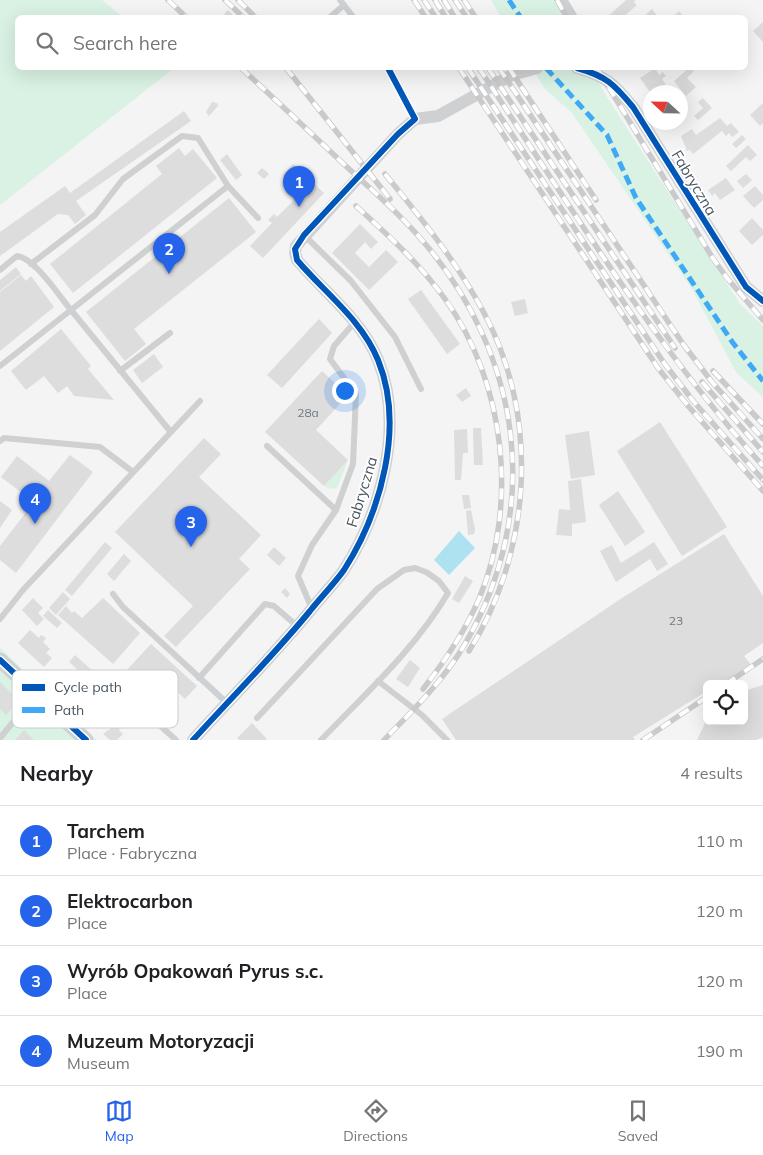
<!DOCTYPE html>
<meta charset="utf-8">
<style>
:root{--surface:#fff;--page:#f2f2f2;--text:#202124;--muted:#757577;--line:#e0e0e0;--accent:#2563eb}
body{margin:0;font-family:Mulish,sans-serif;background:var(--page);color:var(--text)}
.controls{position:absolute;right:15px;bottom:15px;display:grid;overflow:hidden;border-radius:8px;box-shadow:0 5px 20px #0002}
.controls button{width:45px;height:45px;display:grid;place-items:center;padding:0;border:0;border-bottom:1px solid var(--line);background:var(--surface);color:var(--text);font:25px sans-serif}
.compass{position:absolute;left:643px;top:85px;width:45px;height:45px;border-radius:50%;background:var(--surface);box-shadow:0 5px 20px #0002;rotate:292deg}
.you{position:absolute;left:344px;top:390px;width:18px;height:18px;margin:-12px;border:4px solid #fff;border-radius:50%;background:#1a73e8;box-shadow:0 0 0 8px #1a73e833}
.badge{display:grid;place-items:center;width:32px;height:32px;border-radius:50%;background:var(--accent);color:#fff;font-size:16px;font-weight:700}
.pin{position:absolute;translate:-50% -41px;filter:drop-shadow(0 1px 2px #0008)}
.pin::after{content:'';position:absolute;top:26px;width:18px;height:15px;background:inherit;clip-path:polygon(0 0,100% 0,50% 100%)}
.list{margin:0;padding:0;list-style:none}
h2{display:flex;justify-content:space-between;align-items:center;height:65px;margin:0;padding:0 20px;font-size:21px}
h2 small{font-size:16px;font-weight:400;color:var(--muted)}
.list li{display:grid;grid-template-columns:32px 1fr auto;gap:15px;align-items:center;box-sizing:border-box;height:70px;padding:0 20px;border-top:1px solid var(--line)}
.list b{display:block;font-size:19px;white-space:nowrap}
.list p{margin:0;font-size:16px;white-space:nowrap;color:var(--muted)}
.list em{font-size:16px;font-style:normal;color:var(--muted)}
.icon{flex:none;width:28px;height:28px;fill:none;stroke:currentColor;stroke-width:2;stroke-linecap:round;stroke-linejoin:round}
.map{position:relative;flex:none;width:763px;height:740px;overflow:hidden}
.search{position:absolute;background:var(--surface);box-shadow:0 5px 20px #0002;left:15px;right:15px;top:15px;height:55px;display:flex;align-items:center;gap:12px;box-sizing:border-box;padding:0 18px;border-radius:8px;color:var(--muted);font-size:19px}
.sheet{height:345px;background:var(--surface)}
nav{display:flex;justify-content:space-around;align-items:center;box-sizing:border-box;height:70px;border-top:1px solid var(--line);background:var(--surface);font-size:14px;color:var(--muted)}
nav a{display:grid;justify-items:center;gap:2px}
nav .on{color:var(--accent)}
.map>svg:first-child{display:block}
.green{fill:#d9f2e3}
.water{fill:#aee2f0}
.building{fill:#ddddde}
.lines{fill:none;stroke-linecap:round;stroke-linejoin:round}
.service{stroke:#ced0d2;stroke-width:6}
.minor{stroke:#ced0d2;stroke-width:12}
.tertiary{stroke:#ced0d2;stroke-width:15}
.rail-casing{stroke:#c9cacc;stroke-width:5.5}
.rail{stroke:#fff;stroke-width:4;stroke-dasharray:11;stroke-linecap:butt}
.quiet{stroke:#3fa9f5;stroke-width:5;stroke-dasharray:10 5;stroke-linecap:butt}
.cycleway-casing{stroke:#fff;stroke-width:9}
.cycleway{stroke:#0057b8;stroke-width:6}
.labels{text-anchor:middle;stroke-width:4;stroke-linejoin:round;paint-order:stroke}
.number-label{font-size:12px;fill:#707881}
.street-label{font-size:15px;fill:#4a5661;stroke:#fff}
.key{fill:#fff;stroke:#c9ccd0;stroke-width:1}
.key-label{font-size:14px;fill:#4a5661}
</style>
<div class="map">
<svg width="763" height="740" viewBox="0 0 763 740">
<rect width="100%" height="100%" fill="#f4f4f4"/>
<!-- green -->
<g class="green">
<polygon points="0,0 102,0 123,17 18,18 18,68 174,68 0,205"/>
<polygon points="491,0 557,0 566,17 501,17"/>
<polygon points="532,68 591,68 605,94 740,304 763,326 763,397 736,372 692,289 572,113 545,89"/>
<polygon points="348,460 337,488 330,489 324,486"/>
<polygon points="0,648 97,740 0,740"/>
</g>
<!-- water -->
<polygon class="water" points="459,531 475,548 449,575 434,560"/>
<!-- building -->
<g class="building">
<polygon points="626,0 636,0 634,2 637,5 622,18 606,18"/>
<polygon points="652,9 659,18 642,18"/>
<polygon points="228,10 236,18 228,18 224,14"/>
<polygon points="679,11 684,18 672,18"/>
<polygon points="763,22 763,42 753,31"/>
<polygon points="655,68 659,75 663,72 666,76 662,79 666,85 654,92 650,92 640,78"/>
<polygon points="689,68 694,71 687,78 696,87 686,96 674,81"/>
<polygon points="703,98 712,108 698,120 694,116 703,108 698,102"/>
<polygon points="212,102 217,103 218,106 209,116 206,112"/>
<polygon points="763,103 763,123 760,126 750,115"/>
<polygon points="184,111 191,121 76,201 86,215 75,224 68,215 58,214 0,256 0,232 65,186 70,193"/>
<polygon points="720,118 727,126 731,123 739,132 732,137 729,133 726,136 722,131 693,154 690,150 687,151 681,136 692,129 696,135"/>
<polygon points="742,135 746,139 736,148 732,144"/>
<polygon points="748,145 757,155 750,161 746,157 731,171 726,166"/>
<polygon points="179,148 185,156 193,149 217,178 73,293 50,264 162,174 156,166"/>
<polygon points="227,154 242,175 236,180 220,160"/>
<polygon points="293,164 324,193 263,258 250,246 272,223 268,220 274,214 277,217 294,200 286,192 293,184 283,175"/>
<polygon points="262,168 269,174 264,179 257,173"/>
<polygon points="746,174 752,180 743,188 737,181"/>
<polygon points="726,178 735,190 720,200 715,193 712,196 708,190"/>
<polygon points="755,186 763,195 763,200 754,208 743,196"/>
<polygon points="229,198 256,232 134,329 146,344 125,361 86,312"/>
<polygon points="752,218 763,230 763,235 752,245 739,231"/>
<polygon points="360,224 378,242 371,249 365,242 355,253 369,267 386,250 398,262 369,290 332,253"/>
<polygon points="16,267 21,274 0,291 0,280"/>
<polygon points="21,275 26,281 31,276 54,307 0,351 0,292"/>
<polygon points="421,290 460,344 447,354 408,299"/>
<polygon points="525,299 528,313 515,316 511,302"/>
<polygon points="319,319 332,333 282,388 267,375"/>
<polygon points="61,329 91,366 88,369 114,400 74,396 67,386 58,393 44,376 26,390 11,371"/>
<polygon points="154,354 163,367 142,383 133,370"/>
<polygon points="322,371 348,395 316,430 348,460 324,486 265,432"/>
<polygon points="466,388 471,396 462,402 456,395"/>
<polygon points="660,422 727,527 682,556 617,451"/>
<polygon points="473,428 481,428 483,465 474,465"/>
<polygon points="467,429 468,453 463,453 461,480 455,480 454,430"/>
<polygon points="589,431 595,475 571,479 565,435"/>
<polygon points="204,438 221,454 199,477 261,535 239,559 250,569 176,647 164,636 193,606 115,532"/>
<polygon points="70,455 93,472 16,573 0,560 0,546 34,502 1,477 17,456 49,481"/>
<polygon points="581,479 586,522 572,524 572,536 556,535 559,509 570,510 568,481"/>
<polygon points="618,491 645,532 625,546 599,505"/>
<polygon points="462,495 469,495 471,508 464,509"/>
<polygon points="0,501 12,510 0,528"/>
<polygon points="471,510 475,529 474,534 468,535 466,511"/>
<polygon points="724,534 763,596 763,643 744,656 752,666 726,684 707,684 707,691 633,737 635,740 456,740 442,719 622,598"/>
<polygon points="105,542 112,548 72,596 65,590"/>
<polygon points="654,542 668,564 657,571 650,559 616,582 600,551 612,545 621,563"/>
<polygon points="274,547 286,558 279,566 267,555"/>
<polygon points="124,554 131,561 114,581 107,574"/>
<polygon points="465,576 473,581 459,603 452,599"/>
<polygon points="285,588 290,594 287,598 281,592"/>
<polygon points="63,592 70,599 56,615 49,608"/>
<polygon points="33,598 43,608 38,613 44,619 37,626 22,610"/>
<polygon points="103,598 140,633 113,664 58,615 66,606 72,613 74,611 82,618"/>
<polygon points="48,610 62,623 57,628 43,616"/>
<polygon points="30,630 39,638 41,635 46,638 43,642 50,649 46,653 52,658 44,667 18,643"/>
<polygon points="151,644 197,686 185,699 166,681 151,697 125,672"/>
<polygon points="75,655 95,673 89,680 69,662"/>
<polygon points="410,660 420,668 408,687 396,679"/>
<polygon points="0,682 19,701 6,715 0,709"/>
<polygon points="763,685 763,737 756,740 697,740 706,721 744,721 744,691"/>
<polygon points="118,723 121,726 119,730 123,734 117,740 110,740 103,734"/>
<polygon points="252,723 267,739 266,740 239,740 237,738"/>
<polygon points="24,730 34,740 15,740"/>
</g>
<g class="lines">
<!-- service -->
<g class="service">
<polyline points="340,0 354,18"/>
<polyline points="329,18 344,5"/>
<polyline points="388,68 415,119"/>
<polyline points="304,235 351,281 395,337 421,389"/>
<polyline points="31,264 95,215 123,179 182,136 198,138 228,186 258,218"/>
<path d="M 0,270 L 17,256 C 35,258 59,296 71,310 L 228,186"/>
<polyline points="0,366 71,310 170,431"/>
<polyline points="120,371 170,333"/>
<polyline points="0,441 4,438 100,447 133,472"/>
<polyline points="267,446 336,510"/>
<polyline points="113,594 123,607 227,703"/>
<polyline points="312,609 298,576 312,545 336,510 353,464 356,394 330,359 334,346 354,323"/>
<polyline points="0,619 23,590 200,401"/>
<polyline points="199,678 265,604 274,606 297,626"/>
<polyline points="378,681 422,715 447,740"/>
<polyline points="136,704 176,740"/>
<path d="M 257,718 L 377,589 L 404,570 L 415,568 L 426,572 L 439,581 L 448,593 C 416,648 365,694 321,740"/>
<polyline points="0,738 36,694"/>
</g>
<!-- minor -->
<g class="minor">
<polyline points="561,0 572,18"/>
<path d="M 577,68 C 606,76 614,84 633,107 L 746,287 L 763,301"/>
<path d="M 193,740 C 232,697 273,656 310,611 C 321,597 334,584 344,570 C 381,512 405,426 378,360 C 362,320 324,292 297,260 L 295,253 L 296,246 L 398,134 L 415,119 L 438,116 L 512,75 L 537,68"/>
</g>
<!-- tertiary -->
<polyline class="tertiary" points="0,660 86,740"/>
<!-- rail casing -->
<g class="rail-casing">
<g id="rail">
<polyline points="168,0 187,18"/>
<polyline points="225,0 244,18"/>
<polyline points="238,0 256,18"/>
<polyline points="414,0 426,18"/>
<polyline points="424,0 436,18"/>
<polyline points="435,0 446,18"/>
<polyline points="444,0 455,18"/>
<polyline points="455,0 467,18"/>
<polyline points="464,0 476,18"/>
<polyline points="557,0 567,18"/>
<path d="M 241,68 C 277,101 312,134 348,168 C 373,191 399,213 421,239 C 522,355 544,508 465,644 C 444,680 413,710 384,740"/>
<polyline points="286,68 390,199"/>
<polyline points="459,68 658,368 689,407 763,491"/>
<polyline points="468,68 664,363 694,402 763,480"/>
<path d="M 479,68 C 569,204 653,344 763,466"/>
<polyline points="488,68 675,348"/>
<polyline points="499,68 683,344 712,382 763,439"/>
<polyline points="509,68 596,200"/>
<polyline points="597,68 712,257 727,278 763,320"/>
<path d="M 385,174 C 421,218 457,262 484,313 C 540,417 532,551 469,651"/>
<path d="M 356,206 C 388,235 420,264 445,299 C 505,382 519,504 479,599 C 465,631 445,661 423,689"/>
<polyline points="713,371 763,424"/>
<polyline points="702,382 763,452"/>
<polyline points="726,684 763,659"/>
<polyline points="643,740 707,697"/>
</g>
</g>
<!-- rail -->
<use href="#rail" class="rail"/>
<!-- quiet -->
<g class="quiet">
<polyline points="509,0 521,18"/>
<polyline points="546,68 607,135 636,198 733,343 763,381"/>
</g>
<!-- cycleway casing -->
<g class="cycleway-casing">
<g id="cycleway">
<path d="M 577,68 C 606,76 614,84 633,107 L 746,287 L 763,301"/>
<polyline points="0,660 86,740"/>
<path d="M 193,740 C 232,697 273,656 310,611 C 321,597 334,584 344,570 C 381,512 405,426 378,360 C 362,320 324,292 297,260 L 295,249 L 304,235 L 398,134 L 415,119 L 388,68"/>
</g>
</g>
<!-- cycleway -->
<use href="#cycleway" class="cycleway"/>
</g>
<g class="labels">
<!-- number labels -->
<g class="number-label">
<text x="308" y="417">28a</text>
<text x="676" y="625">23</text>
</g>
<!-- street labels -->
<g class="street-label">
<text transform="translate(694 183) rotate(59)" y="5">Fabryczna</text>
<text transform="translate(362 492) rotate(-73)" y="5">Fabryczna</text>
</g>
</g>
<!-- legend -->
<rect x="12" y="670" width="166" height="58" rx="8" class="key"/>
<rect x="22" y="684" width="23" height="7" fill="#0057b8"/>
<rect x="22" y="707" width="23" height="6" fill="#3fa9f5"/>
<g class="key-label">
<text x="54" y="692">Cycle path</text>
<text x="54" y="715">Path</text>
</g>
</svg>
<div class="controls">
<button><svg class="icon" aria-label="locate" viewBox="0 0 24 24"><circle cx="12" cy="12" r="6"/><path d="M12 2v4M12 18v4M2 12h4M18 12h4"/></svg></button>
</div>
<svg class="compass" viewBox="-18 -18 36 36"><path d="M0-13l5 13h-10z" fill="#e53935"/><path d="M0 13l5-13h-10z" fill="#757577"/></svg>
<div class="you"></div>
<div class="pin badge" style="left:299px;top:207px">1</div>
<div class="pin badge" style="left:169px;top:274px">2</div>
<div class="pin badge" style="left:191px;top:547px">3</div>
<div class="pin badge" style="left:35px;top:524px">4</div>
<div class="search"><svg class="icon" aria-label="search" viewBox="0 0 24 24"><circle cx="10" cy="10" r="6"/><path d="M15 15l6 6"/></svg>Search here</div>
</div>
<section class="sheet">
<h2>Nearby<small>4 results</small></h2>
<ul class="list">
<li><span class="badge">1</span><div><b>Tarchem</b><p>Place · Fabryczna</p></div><em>110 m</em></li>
<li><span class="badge">2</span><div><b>Elektrocarbon</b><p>Place</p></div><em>120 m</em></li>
<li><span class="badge">3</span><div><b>Wyrób Opakowań Pyrus s.c.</b><p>Place</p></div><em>120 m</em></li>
<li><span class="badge">4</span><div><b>Muzeum Motoryzacji</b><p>Museum</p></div><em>190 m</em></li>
</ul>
</section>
<nav>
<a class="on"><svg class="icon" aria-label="map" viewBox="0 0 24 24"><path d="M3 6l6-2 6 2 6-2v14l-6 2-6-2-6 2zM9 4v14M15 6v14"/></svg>Map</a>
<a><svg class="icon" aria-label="directions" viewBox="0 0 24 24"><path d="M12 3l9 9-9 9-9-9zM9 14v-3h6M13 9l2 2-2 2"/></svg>Directions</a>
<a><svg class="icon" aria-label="saved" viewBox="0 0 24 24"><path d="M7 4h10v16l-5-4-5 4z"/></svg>Saved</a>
</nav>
